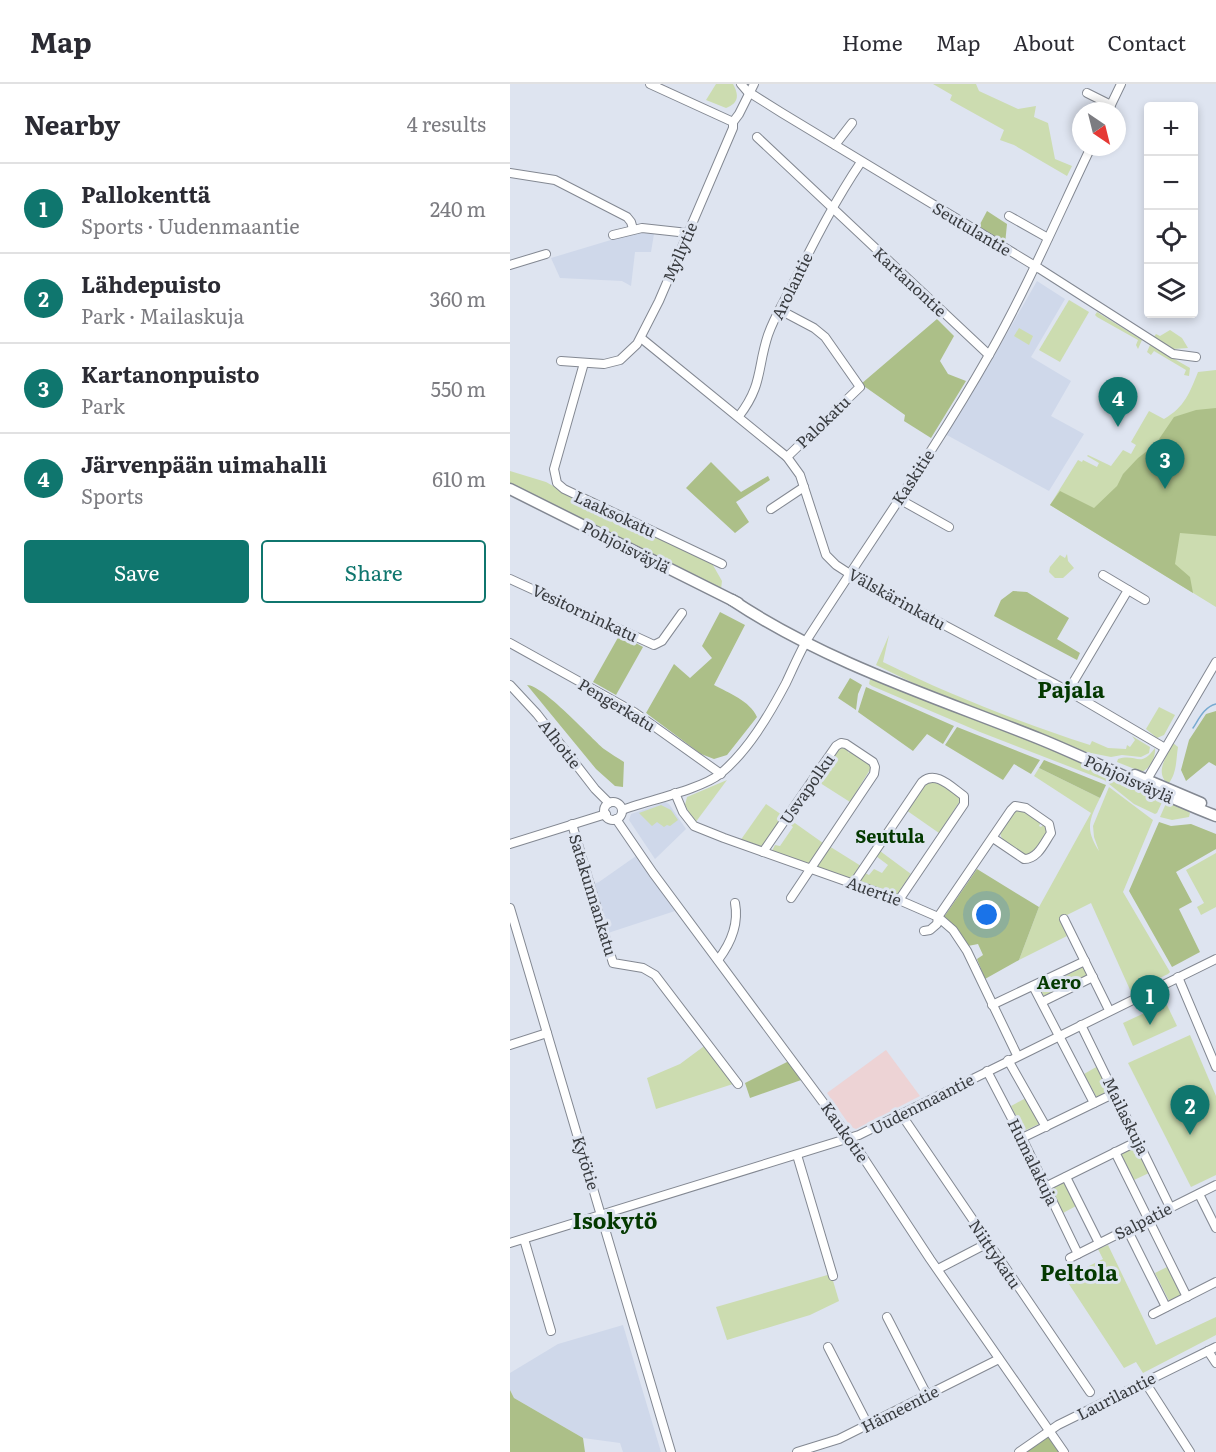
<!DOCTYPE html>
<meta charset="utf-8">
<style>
:root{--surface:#fff;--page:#f7f7f7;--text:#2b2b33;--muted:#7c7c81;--line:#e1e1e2;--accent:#0f766e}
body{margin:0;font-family:Literata,serif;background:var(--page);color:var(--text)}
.controls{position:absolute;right:18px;top:18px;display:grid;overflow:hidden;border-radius:6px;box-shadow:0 3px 9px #0003}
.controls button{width:54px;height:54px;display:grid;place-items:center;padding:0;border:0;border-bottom:2px solid var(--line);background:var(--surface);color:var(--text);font:30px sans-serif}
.compass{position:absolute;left:562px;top:18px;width:54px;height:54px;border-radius:50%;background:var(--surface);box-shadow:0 3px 9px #0003;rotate:145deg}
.you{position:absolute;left:477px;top:831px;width:21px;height:21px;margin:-15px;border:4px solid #fff;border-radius:50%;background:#1a73e8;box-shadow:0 0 0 9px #1a73e833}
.badge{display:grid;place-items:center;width:39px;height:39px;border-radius:50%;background:var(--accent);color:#fff;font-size:20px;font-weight:700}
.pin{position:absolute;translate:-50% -50px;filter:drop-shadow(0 2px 3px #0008)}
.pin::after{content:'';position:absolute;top:32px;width:21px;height:18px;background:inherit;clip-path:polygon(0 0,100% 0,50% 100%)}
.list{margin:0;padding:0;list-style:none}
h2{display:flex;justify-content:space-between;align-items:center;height:78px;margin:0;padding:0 24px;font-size:26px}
h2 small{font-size:20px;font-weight:400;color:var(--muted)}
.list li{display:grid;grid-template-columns:39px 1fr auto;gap:18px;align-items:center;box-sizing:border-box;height:90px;padding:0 24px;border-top:2px solid var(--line)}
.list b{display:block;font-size:22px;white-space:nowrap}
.list p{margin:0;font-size:20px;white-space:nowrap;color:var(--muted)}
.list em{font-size:20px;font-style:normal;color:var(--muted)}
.actions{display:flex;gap:12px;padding:18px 24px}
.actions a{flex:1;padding:14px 0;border:2px solid var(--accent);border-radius:6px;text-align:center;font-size:21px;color:var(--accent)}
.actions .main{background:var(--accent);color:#fff}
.icon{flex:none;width:33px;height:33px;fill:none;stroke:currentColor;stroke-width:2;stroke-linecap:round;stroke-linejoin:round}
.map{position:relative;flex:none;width:706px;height:1368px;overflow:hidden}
header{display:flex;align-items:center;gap:36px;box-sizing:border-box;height:84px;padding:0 30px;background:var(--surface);border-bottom:2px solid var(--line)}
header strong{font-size:28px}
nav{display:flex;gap:33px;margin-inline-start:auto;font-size:21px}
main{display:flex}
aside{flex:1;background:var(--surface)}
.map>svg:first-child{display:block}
.commercial{fill:#edd3d5}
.built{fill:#cfd8ea}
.green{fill:#ccdcb0}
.forest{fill:#acbf88}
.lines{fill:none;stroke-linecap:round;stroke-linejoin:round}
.stream{stroke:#78aad0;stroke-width:1.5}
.minor-casing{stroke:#838892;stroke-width:10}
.major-casing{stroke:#838892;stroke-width:13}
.minor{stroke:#fff;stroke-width:8}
.major{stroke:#fff;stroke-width:10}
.labels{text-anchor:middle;stroke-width:6;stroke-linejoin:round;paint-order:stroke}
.street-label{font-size:16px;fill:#393c40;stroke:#dee4f0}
.neighbourhood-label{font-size:18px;font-weight:bold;fill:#043900;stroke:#dee4f0}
.district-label{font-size:22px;font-weight:bold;fill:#043900;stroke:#dee4f0}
</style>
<header>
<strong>Map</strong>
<nav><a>Home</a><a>Map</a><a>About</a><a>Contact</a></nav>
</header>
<main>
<aside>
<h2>Nearby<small>4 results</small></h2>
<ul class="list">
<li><span class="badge">1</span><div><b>Pallokenttä</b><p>Sports · Uudenmaantie</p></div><em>240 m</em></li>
<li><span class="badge">2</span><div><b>Lähdepuisto</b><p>Park · Mailaskuja</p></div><em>360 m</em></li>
<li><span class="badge">3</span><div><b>Kartanonpuisto</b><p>Park</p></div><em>550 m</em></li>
<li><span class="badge">4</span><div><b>Järvenpään uimahalli</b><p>Sports</p></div><em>610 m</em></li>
</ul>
<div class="actions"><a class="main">Save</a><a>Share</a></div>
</aside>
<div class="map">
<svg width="706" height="1368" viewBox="0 0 706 1368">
<rect width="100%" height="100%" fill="#dee4f0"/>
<!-- commercial -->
<polygon class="commercial" points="376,966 410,1012 346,1045 341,1043 317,1009"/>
<!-- built -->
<g class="built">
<polygon points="124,149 144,150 141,168 125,168 121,202 112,197 50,194 41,174"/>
<polygon points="527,197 555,215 521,273 561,297 541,332 574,350 539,407 435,350 479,281"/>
<polygon points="155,718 159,720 176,745 145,775 119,736 121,730"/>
<polygon points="126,772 165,827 98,849 83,800 89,798"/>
<polygon points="113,1241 151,1368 113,1368 110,1359 73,1354 4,1314 0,1306 0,1289 48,1260"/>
</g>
<!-- green -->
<g class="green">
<path d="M 206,0 L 223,0 C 229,11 229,19 216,24 L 196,16 Z"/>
<polygon points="423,0 466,0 469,7 508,25 526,22 524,33 538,39 545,75 562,82 557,92 504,61 490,56 494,46 440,16 442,11"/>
<polygon points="559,216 579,228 550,278 529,266"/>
<polygon points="587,228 632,256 628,265 626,261 628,256 587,233 585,231"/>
<polygon points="509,244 523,252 519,261 504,252"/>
<polygon points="660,246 672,254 678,264 663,265 643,254 646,250 650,252"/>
<polygon points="640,261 680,284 679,292 674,291 676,286 644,267 641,271 637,268"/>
<path d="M 706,286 L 706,523 L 540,421 L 568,376 L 572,378 L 573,376 L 587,383 L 589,379 L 577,372 L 578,371 L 601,382 L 613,366 L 621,370 L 626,361 L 621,358 L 639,327 L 654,335 C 675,323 680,308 688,288 Z"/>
<polygon points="0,387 36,398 52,407 200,476 212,497 211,505 0,401"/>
<polygon points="557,470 558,477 564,484 553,494 545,494 539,488 540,483 550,471 555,474"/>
<path d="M 379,551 L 373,578 C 440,611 509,638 580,661 L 582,657 L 598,664 L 616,665 L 617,661 L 620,663 L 625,656 L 622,652 L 640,663 L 639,669 L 631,673 L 612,671 L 601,673 L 576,668 L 428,611 L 366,581 Z"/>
<polygon points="360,595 535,661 654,714 647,729 645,730 624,720 594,696 470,648 362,602 359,600"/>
<polygon points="649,623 665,631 654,651 647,654 636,645"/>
<path d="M 663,659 L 668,663 C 666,675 667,690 658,700 C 644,688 657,672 663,659 Z"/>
<polygon points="335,663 339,669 341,666 358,678 361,684 340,718 307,697 330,664"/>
<path d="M 645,664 C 646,673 640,684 632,688 L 607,678 L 608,675 C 627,669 630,685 645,664 Z"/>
<path d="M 529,684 L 590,714 C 579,736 575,745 589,767 L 584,753 L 583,742 L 599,703 L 643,736 L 613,808 L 660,888 L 658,890 L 621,908 L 581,819 L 551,834 L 557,852 L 509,876 L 529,823 L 581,729 L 524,692 Z"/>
<polygon points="217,696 185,739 175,721 177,713"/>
<polygon points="426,696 426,700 429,696 449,712 450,717 429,749 396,726 417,698"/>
<polygon points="657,717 671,722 680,729 679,733 662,736 650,733"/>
<polygon points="256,720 275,733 252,766 230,757"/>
<polygon points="151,721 161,726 168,736 160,742 157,741 154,743 147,738 142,742 129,729"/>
<path d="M 509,724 L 531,738 L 529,742 L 531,743 L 534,740 L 537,747 L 523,770 L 515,771 C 506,765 492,760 490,749 L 504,727 Z"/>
<polygon points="282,737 313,759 299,782 261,769 265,761 270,762 283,743 280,740"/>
<polygon points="319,762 351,782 342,796 307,785 305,781"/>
<polygon points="370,767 401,790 386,812 348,798 355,789 359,791 364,785 372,789 378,781 366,772"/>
<polygon points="706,769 706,823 691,831 687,823 694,819 676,786"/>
<polygon points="573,883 578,892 535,914 530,905"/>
<polygon points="656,919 667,942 623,962 613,939"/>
<polygon points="680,951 706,1012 706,1091 681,1103 618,979"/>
<polygon points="197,960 226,999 146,1025 137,994 170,980"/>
<polygon points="588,982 601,1007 587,1014 574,990"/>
<polygon points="516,1014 529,1040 514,1047 501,1022"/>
<polygon points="626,1062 639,1089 624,1096 611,1070"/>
<polygon points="554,1098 566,1122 553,1129 541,1105"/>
<polygon points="598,1161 646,1261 706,1233 706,1251 633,1289 626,1278 614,1284 555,1194 593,1175 588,1165"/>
<polygon points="657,1183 671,1211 659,1217 645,1189"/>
<polygon points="321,1190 329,1217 300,1231 217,1256 206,1223"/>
</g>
<!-- forest -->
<g class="forest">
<polygon points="477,127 497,140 495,160 468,144"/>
<polygon points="427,235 444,252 430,277 438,290 456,297 421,354 394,337 395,331 351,300"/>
<polygon points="706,324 706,452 670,449 665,480 680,493 683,509 540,421 550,407 584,424 607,402 613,390 628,374 645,361 664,333 686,326"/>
<polygon points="201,378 231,408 258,392 260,396 226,418 239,438 225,449 176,404"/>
<polygon points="503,507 517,508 559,534 547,555 570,569 567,576 484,532 491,516"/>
<path d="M 210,528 L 235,541 L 204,601 C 219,609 240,617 247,633 L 217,671 L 204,675 L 191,670 L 136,629 L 164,580 L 180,594 L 202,574 L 192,562 Z"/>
<polygon points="110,550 133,563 106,611 83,598"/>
<polygon points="340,594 352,601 348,610 346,626 328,614"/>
<path d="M 17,601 C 33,601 80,653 94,665 C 101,670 108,674 114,678 L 113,703 L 105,702 L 86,685 Z"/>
<polygon points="356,603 444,642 433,660 417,650 403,667 348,628"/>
<polygon points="706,627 706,682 699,678 676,697 671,686 679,656 696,630"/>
<polygon points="447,643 530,676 521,690 504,680 493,696 435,661"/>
<polygon points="534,676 596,701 590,714 529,684"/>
<polygon points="649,738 661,742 681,740 706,750 706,765 666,788 682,818 669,825 690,868 662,883 619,807"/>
<polygon points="467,785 529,823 509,876 475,895 467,875 473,871 468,860 458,862 447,844 434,833"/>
<polygon points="281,976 294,995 240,1014 235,999"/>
<polygon points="0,1306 4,1314 73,1354 75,1368 0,1368"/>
<polygon points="539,1347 554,1368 510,1368"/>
</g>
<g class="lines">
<!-- stream -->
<path class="stream" d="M 683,644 C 689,635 694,623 706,620"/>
<!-- minor casing -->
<g class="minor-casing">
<g id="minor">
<polyline points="140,0 223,38"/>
<polyline points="231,0 237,7 272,29 530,185 663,270 686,273"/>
<polyline points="577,9 601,21"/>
<polyline points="598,27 611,0"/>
<polyline points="247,53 479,271"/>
<polyline points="325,61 342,39"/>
<polyline points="0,89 45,96 117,133 121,138 123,145"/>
<polyline points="499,132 538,154"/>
<polyline points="103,151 132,144 178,149"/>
<polyline points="0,181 36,170"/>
<polyline points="270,226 304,244 315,253 350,303 277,373"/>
<polyline points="131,254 277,373 290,391 316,471 326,481 346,494 558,607 655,664"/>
<polyline points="51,277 94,280 110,276 127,260 149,217 223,44 223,38 229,30 244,0"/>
<polyline points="74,279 44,385 47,399 54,405 212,480"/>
<path d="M 229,332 C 253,301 247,284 258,251 C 265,231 277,213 286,194 C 306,154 326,115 351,78"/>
<polyline points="389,415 439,443"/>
<polyline points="261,425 294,403"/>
<polyline points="593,491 635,516"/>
<polyline points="0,495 144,561 152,557 172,529"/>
<polyline points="0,559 124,628 211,690"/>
<polyline points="0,601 27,630 85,705 99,719"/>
<polyline points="558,607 618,506"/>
<polyline points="635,699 706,578"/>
<polyline points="165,709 173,728 184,742 214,754 389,816 428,833 443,846 457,867 507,971"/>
<circle cx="103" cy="727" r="9"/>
<path d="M 112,726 C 136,717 192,705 210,690 C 238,667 259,631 276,599 C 283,584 290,568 298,554 C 358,460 424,368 479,271 C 517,204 548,132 581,63"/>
<polyline points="106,735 143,789 347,1064 420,1175 554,1368"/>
<polyline points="62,740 103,879 133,884 145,891 228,1000"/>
<polyline points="0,760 96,730"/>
<polyline points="253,768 326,662 331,659 336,660 363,678 365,683 364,690 281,814"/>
<path d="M 343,800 L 412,698 C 426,686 441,703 454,712 L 454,720 L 389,816"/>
<polyline points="0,824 161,1368"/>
<polyline points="554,835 599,926"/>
<path d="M 414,847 L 420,846 L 427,840 L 428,833 L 501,726 L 505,722 L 516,724 L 539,740 L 541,749 C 534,759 528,775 514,775 L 483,754"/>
<path d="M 208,876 C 221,859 229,840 225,819"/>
<polyline points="668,893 706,983"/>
<polyline points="523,902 584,1019"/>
<polyline points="532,918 583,893"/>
<polyline points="482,921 575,877"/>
<polyline points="571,941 660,1123"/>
<polyline points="0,961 37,949"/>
<polyline points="498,976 536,1043"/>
<polyline points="477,987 512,1054 568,1170"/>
<polyline points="391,1030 580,1308"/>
<polyline points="512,1054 605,1009"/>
<polyline points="605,1068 677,1213"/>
<polyline points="287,1071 323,1192"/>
<polyline points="556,1093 589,1159"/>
<polyline points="535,1103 628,1057"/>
<polyline points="689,1110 706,1144"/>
<polyline points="617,1145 656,1223"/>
<polyline points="14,1155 41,1247"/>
<polyline points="0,1159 349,1051 706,875"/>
<polyline points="560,1174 706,1101"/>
<polyline points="428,1185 478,1159"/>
<polyline points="643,1230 706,1198"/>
<polyline points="377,1233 417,1311"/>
<polyline points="318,1263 358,1341"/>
<polyline points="698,1267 706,1279"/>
<polyline points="635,1298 680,1368"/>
<polyline points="287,1368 329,1355 489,1275"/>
<polyline points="509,1368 548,1341 706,1263"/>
</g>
</g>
<!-- major casing -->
<g class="major-casing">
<g id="major">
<polyline points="0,405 228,519"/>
<path d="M 222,516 C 317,579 425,613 530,655 C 589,679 646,709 706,732"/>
<polyline points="625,691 691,719"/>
</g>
</g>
<!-- minor -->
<use href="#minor" class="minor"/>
<!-- major -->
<use href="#major" class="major"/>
</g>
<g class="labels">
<!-- street labels -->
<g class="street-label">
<text transform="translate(462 145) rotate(31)" y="6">Seutulantie</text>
<text transform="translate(170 168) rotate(-67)" y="6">Myllytie</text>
<text transform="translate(400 198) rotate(43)" y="6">Kartanontie</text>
<text transform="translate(282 202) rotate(-64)" y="6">Arolantie</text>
<text transform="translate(313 338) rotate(-44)" y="6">Palokatu</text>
<text transform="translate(403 393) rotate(-57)" y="6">Kaskitie</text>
<text transform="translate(105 430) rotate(25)" y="6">Laaksokatu</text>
<text transform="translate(116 463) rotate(27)" y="6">Pohjoisväylä</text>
<text transform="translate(387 515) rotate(29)" y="6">Välskärinkatu</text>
<text transform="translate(75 529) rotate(25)" y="6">Vesitorninkatu</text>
<text transform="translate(107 621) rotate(31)" y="6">Pengerkatu</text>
<text transform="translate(50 660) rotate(52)" y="6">Alhotie</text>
<text transform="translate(619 695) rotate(24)" y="6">Pohjoisväylä</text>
<text transform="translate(297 705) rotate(-55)" y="6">Usvapolku</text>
<text transform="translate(364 807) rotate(20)" y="6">Auertie</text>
<text transform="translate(83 811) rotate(73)" y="6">Satakunnankatu</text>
<text transform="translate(412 1020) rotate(-27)" y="6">Uudenmaantie</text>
<text transform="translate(616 1032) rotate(64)" y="6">Mailaskuja</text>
<text transform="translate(335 1048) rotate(55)" y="6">Kaukotie</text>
<text transform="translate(523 1078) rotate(64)" y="6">Humalakuja</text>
<text transform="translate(76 1079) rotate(73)" y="6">Kytötie</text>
<text transform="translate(633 1137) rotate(-27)" y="6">Salpatie</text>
<text transform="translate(485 1170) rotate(56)" y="6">Niittykatu</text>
<text transform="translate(606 1312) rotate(-27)" y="6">Laurilantie</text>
<text transform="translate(390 1325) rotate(-27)" y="6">Hämeentie</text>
</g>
<!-- neighbourhood labels -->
<g class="neighbourhood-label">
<text x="380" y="759">Seutula</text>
<text x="549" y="905">Aero</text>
</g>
<!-- district labels -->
<g class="district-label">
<text x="561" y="614">Pajala</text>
<text x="105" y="1145">Isokytö</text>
<text x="569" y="1197">Peltola</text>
</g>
</g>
</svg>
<div class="controls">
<button>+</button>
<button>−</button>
<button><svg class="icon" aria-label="locate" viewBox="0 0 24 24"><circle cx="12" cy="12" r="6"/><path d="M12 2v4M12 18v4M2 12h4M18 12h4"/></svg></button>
<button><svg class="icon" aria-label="layers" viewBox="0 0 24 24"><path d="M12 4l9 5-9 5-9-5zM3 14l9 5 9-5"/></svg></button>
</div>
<svg class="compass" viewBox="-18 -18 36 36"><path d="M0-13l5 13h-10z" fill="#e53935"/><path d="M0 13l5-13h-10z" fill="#7c7c81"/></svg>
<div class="you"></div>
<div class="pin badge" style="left:640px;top:941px">1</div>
<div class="pin badge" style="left:680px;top:1051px">2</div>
<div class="pin badge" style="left:655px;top:405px">3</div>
<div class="pin badge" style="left:608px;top:343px">4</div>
</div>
</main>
